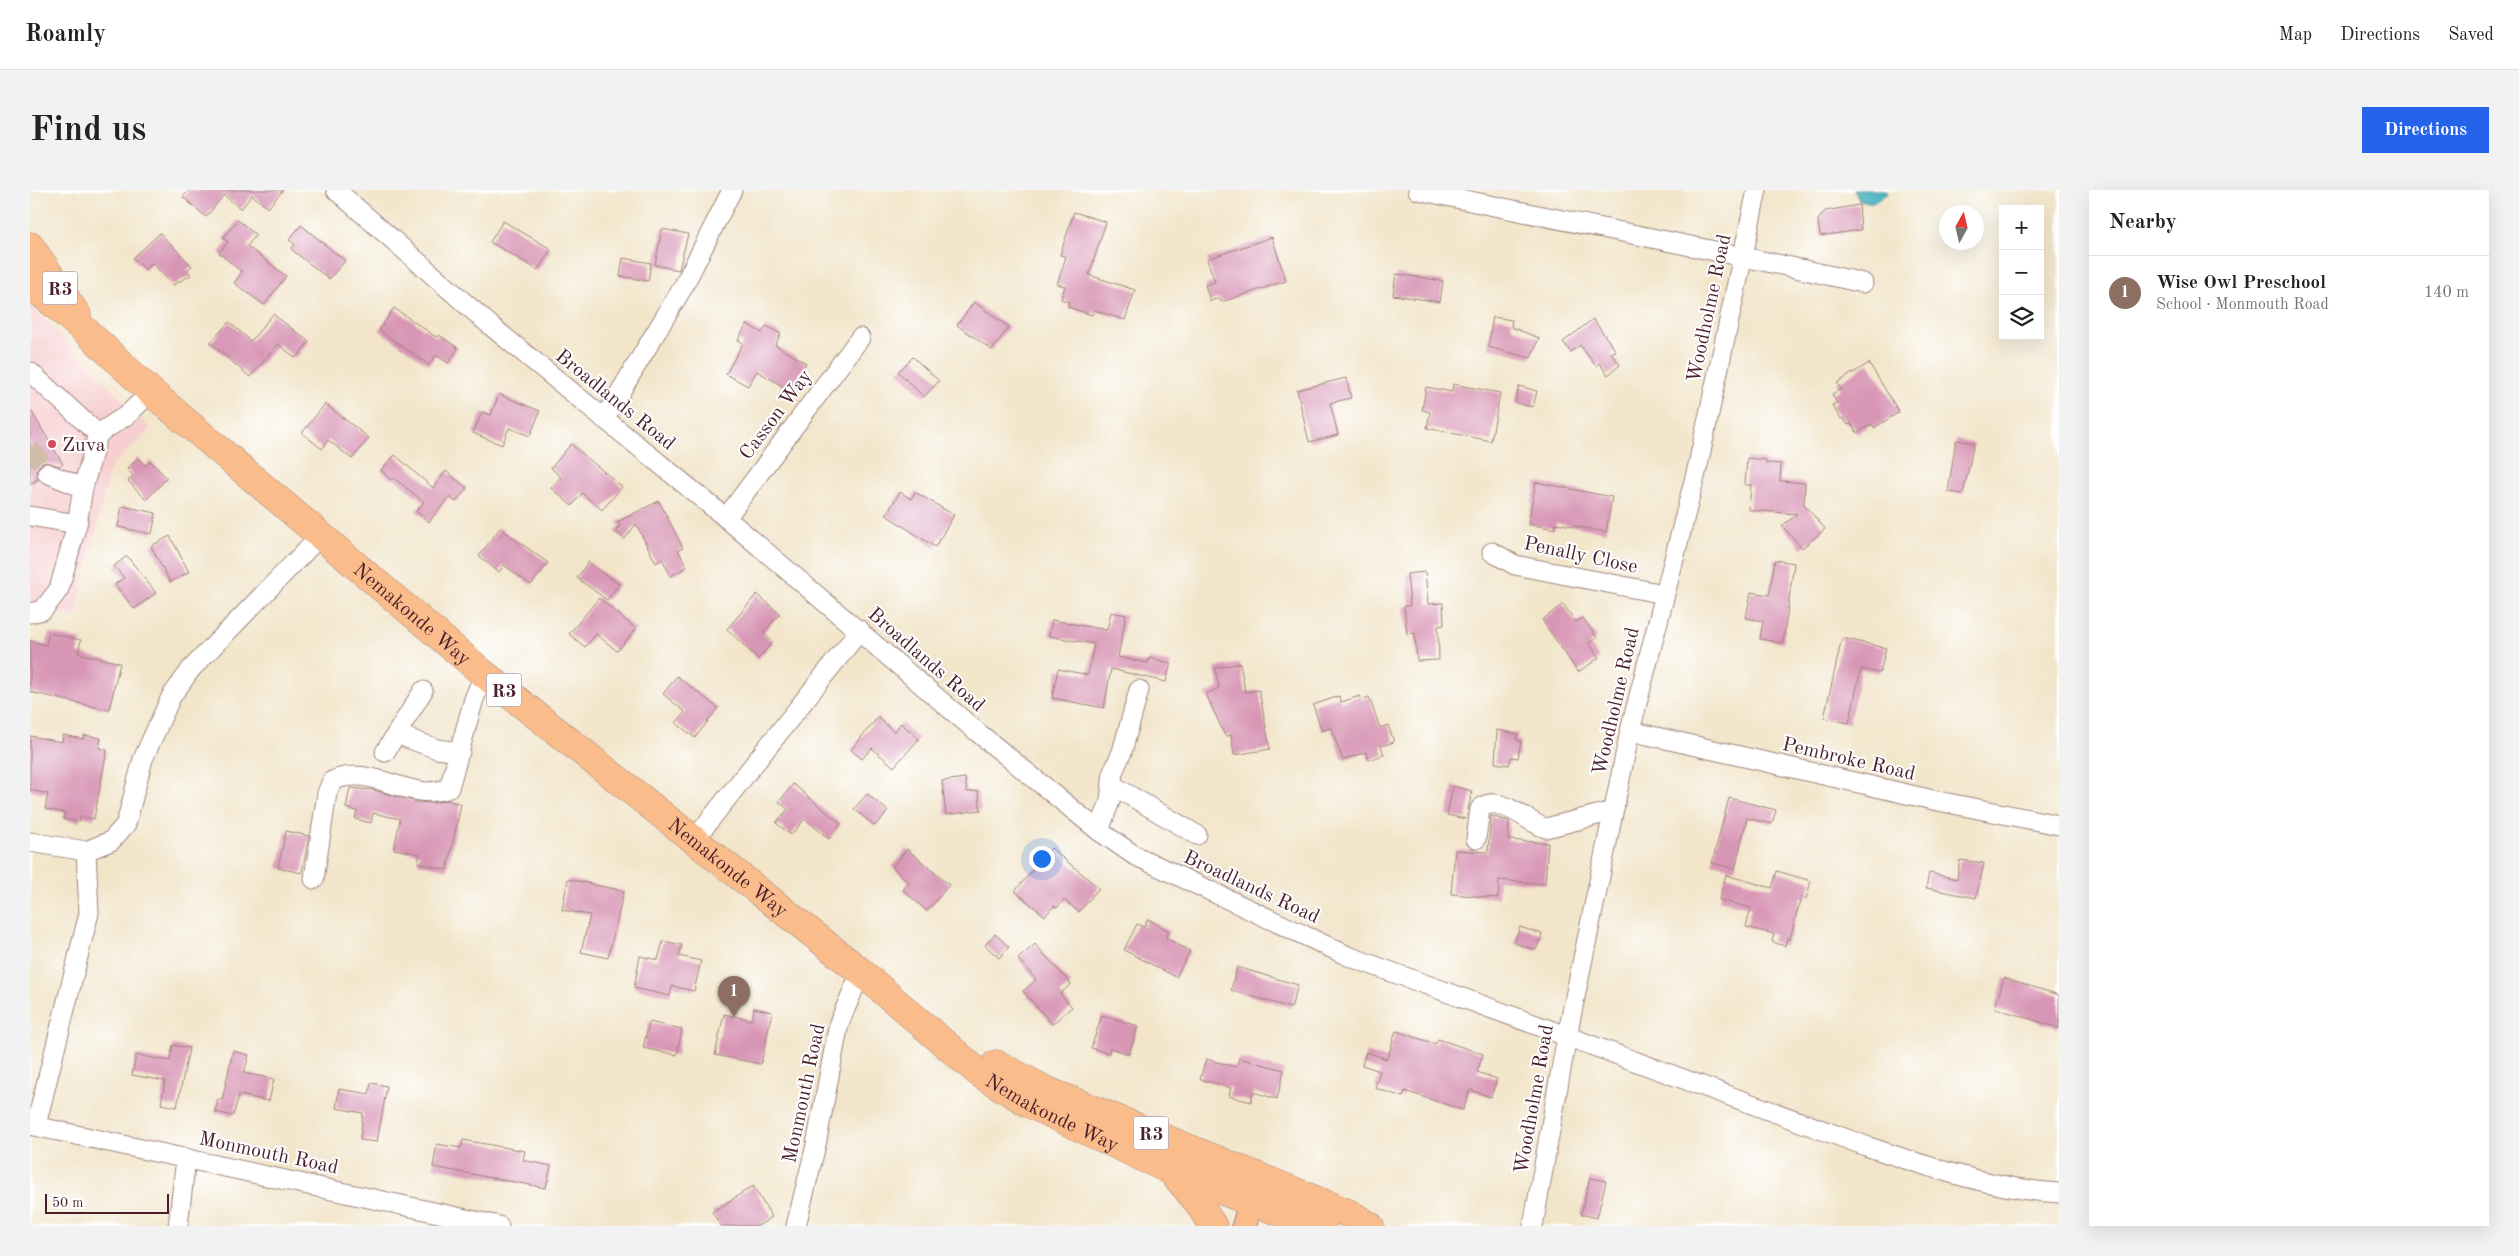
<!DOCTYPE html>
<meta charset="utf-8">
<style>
:root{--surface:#fff;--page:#f2f2f2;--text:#222;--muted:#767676;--line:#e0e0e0;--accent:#2563eb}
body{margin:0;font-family:"Old Standard TT",serif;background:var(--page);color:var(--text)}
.controls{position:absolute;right:15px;top:15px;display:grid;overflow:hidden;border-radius:0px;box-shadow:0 5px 20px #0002}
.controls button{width:45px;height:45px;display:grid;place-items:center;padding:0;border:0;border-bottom:1px solid var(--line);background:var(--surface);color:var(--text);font:25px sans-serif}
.compass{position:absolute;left:1909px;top:15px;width:45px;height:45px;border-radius:50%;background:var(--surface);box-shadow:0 5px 20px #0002;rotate:8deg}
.scale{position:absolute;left:15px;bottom:12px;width:124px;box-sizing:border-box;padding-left:5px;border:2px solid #4a1f2b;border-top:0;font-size:14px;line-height:18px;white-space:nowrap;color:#4a1f2b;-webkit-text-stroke:4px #fff;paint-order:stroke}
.you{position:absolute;left:1011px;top:668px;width:18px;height:18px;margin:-12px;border:4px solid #fff;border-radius:50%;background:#1a73e8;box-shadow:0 0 0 8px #1a73e833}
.badge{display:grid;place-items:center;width:32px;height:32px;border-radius:50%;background:var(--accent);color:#fff;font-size:16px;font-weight:700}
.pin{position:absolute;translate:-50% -41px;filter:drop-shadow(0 1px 2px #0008)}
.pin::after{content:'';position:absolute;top:26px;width:18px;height:15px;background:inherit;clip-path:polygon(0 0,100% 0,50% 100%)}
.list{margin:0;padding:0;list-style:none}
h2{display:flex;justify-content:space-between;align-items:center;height:65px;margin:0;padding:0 20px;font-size:21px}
h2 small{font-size:16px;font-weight:400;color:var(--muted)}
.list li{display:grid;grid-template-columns:32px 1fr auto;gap:15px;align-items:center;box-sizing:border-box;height:75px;padding:0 20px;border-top:1px solid var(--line)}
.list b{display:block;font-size:19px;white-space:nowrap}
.list p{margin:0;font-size:16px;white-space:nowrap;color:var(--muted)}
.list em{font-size:16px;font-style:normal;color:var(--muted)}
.icon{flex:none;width:28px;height:28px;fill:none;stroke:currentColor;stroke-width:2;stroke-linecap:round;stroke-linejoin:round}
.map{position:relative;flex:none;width:2029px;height:1036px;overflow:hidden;border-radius:0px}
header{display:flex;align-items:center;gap:30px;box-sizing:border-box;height:70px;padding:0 25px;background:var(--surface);border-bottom:1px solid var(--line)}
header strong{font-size:24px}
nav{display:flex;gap:28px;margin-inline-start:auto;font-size:18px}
.intro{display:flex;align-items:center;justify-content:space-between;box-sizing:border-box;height:120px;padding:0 30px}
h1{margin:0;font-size:35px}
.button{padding:12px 22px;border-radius:0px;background:var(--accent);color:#fff;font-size:18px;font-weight:700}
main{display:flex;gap:30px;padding:0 30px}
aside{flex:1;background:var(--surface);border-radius:0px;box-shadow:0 5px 20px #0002}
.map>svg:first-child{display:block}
.built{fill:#f7cfd0}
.water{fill:#42b0be;stroke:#466874}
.building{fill:#d896b5}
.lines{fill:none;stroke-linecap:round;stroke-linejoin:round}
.minor-tunnel{stroke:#d0bdaa;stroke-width:19;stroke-dasharray:19 9;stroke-linecap:butt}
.minor-casing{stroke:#9e827a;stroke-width:21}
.major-casing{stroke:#9e827a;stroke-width:26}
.highway-casing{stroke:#9e827a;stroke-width:29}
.minor{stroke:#fff;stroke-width:19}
.major{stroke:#fabc8b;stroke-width:24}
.highway{stroke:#fabc8b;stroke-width:28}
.poi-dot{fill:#d1495b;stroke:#fff;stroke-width:2}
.labels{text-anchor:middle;stroke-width:4;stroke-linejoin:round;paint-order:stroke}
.shield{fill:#fff;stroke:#80626b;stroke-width:1}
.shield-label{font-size:19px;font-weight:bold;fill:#4a1f2b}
.street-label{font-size:20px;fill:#4a1f2b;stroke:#fff}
.poi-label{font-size:20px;fill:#4a1f2b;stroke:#fff;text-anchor:start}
</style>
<header>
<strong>Roamly</strong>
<nav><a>Map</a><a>Directions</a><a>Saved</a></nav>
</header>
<div class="intro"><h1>Find us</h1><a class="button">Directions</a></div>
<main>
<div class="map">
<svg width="2029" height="1036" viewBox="0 0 2029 1036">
<rect width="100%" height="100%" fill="#fff"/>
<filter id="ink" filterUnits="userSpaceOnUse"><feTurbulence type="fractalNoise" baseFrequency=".02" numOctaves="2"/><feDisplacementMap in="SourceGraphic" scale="10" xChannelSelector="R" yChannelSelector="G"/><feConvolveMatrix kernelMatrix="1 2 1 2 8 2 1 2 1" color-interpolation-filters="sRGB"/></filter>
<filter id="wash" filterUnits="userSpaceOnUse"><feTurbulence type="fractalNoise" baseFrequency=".0096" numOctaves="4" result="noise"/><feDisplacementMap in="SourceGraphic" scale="20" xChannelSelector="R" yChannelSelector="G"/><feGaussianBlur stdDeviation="1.12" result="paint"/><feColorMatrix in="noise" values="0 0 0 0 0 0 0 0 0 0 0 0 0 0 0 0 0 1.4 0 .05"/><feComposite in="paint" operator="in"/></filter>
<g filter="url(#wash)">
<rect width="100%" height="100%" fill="#f2e5ca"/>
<!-- built -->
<polygon class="built" points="0,114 120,239 81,276 46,427 0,416"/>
<!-- water -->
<polygon class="water" points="1824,0 1856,0 1858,3 1843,13 1829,10"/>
<g id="blocks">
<!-- building -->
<g class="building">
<polygon points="159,0 253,0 238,18 222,5 211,19 194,5 176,27 153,7"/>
<polygon points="1829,15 1831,40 1790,46 1788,30 1795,21"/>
<polygon points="1044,22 1076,32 1059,85 1105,100 1095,130 1064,120 1062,125 1038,117 1039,112 1031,109 1035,96 1027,94 1036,67 1030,65"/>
<polygon points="208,30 226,45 217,56 256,86 234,115 204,93 212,82 189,63 198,52 193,48"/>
<polygon points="473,31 521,59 508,80 460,52"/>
<polygon points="271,35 315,71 299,89 261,59 265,54 259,50"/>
<polygon points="632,39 658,44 649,80 625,75"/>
<polygon points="130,43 162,76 157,80 161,85 143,95 122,73 115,80 103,68"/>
<polygon points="1242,47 1256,91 1191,112 1190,108 1180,111 1175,95 1185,92 1177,69"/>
<polygon points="593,68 621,73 618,91 590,86"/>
<polygon points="1366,84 1413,91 1410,112 1363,105"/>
<polygon points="944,112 979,137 962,160 927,135"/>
<polygon points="364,118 406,147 409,145 428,158 418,173 406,165 399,175 349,140"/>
<polygon points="243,124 279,152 266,168 248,154 220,187 180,153 199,132 221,151"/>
<polygon points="1463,127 1482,130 1481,137 1509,148 1501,168 1458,157"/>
<polygon points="1563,129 1586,161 1581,163 1590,175 1578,185 1569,173 1566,176 1550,155 1541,162 1533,152"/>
<polygon points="717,134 732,143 736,136 751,144 745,155 776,173 761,201 727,181 718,196 696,184 713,153 708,150"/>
<polygon points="883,167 909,191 894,207 868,182"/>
<polygon points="1839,173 1869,222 1844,238 1842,234 1827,243 1821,233 1818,235 1813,228 1811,229 1802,215 1807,213 1802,204 1811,199 1807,193"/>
<polygon points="1316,188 1321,208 1300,213 1308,245 1279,252 1267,200"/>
<polygon points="1423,194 1470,203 1461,251 1397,238 1400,222 1392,220 1396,197 1422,202"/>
<polygon points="1489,196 1507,201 1503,217 1485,213"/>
<polygon points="469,204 510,221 500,246 479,238 472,255 443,243 452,222 461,225"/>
<polygon points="295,214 339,248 322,269 298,250 292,259 272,243"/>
<polygon points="0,219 33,274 29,276 16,272 11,274 6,279 8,289 0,294"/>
<polygon points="1926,250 1944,253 1933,304 1918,302"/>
<polygon points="541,254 592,297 572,320 552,303 542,316 521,298 531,287 521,278"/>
<polygon points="365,265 403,298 416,281 437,298 426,312 419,307 399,332 386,321 394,312 364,288 361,290 351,280"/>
<polygon points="108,268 116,276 120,271 137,288 116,310 98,291 103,286 97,279"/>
<polygon points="1717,268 1736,270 1736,273 1751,274 1750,291 1775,293 1774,314 1795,339 1772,358 1752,336 1767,324 1719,320 1721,295 1715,295"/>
<polygon points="1506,292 1582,307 1576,342 1526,333 1525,339 1498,334"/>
<polygon points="870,302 881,309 885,302 924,325 905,357 856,325"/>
<polygon points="629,311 653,358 648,360 657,377 641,386 632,369 626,373 606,334 595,349 585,342 590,335 587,332"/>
<polygon points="92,316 126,323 122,344 88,337"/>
<polygon points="470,338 518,373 501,395 474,375 469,382 449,366"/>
<polygon points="140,346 159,382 140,392 121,356"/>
<polygon points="97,366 126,403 104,419 85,394 94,388 84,376"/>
<polygon points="1745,370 1764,373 1753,453 1730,449 1733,431 1716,428 1721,402 1739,405"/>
<polygon points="558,372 589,394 577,410 547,388"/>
<polygon points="1395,382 1398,414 1413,413 1414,435 1408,436 1409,470 1387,471 1385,443 1377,444 1374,416 1380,416 1377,384"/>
<polygon points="727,404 750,424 733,443 743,452 728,469 697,439"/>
<polygon points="569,408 606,439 587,461 566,444 555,457 539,444"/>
<polygon points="1533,414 1546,432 1553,428 1567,448 1559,453 1569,468 1548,482 1512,430"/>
<polygon points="1081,422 1096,425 1088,467 1118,473 1119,468 1141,473 1136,492 1081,479 1074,518 1022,508 1028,479 1058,485 1064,454 1019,446 1022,430 1077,440"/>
<polygon points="19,443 51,450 48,463 90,473 79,520 0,502 0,451 16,455"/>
<polygon points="1812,448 1856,458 1850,483 1831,479 1819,533 1794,528"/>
<polygon points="1210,473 1215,502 1229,500 1240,559 1204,565 1201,545 1195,546 1176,504 1189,498 1185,478"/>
<polygon points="647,486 688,518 665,548 646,533 655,522 633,504"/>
<polygon points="1309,506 1311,512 1330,506 1332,510 1339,507 1350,538 1358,535 1364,552 1351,556 1354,565 1339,570 1336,562 1313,570 1301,538 1292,541 1283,515"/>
<polygon points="848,527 864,542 871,533 889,549 864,577 842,558 832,569 821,560"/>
<polygon points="1467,540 1488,544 1486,550 1491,551 1488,568 1481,567 1479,575 1465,573"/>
<polygon points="33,545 53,549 54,545 71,548 69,558 77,560 64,629 51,626 49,632 33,629 35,623 15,619 18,604 0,600 0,546 32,552"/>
<polygon points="935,588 937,602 948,601 951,620 916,625 912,591"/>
<polygon points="763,594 811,634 799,649 775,629 761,645 746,633 758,619 749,612"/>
<polygon points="1423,596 1442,601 1436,629 1417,625"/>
<polygon points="320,598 343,600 387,612 404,613 416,610 431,614 417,680 388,673 390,664 364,659 370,629 343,623 341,633 325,629 327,621 316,618"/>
<polygon points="837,604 858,621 845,636 824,619"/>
<polygon points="1699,608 1746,620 1742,634 1717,628 1705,679 1682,673"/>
<polygon points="1461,626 1479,631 1478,650 1518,653 1515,694 1469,690 1468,708 1421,704 1425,660 1458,662"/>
<polygon points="256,641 279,646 272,683 248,678"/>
<polygon points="1021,658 1069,698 1049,722 1034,710 1027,718 1024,716 1015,726 985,701"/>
<polygon points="877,659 919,695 897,721 873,700 879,692 862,677"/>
<polygon points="1930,670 1954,673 1946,708 1896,698 1899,683 1927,689"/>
<polygon points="1747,681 1781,691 1776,709 1771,707 1760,749 1757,748 1755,756 1742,752 1744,744 1716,737 1721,718 1689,710 1696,685 1742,698"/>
<polygon points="538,689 594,701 578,768 551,762 560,725 532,720"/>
<polygon points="1118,729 1139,741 1136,748 1160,761 1146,787 1094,760 1107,734 1114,737"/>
<polygon points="1490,737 1512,744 1506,760 1484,753"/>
<polygon points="965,744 979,757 969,768 955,755"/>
<polygon points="633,751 652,755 649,766 671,771 664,801 642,796 640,806 604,798 610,766 628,770"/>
<polygon points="1005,754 1041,794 1030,804 1042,817 1022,834 993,801 1006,790 988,769"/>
<polygon points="1207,777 1268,795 1261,818 1201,800"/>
<polygon points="1974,788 2029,805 2029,838 1965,818"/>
<polygon points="724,818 742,822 731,874 685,865 694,824 722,830"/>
<polygon points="1072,825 1108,836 1099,864 1080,858 1079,863 1061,858"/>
<polygon points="619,832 652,839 647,865 613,858"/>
<polygon points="1366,841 1406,854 1408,849 1453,864 1447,882 1467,889 1461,907 1440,900 1433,920 1375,901 1373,907 1345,898 1350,881 1332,875 1336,862 1357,869"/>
<polygon points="143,855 159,858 147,917 131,914 135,891 102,885 106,865 140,871"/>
<polygon points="203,861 219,865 214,883 244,889 239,911 209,905 203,926 185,922 188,909 192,910"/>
<polygon points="1209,868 1254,880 1247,909 1223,902 1221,912 1199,906 1201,898 1170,889 1176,869 1206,877"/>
<polygon points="341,893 357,896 347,952 330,950 333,923 306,918 309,899 339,904"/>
<polygon points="433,950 495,961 493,970 521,976 516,998 403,977 407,954 431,958"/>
<polygon points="1560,988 1576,991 1567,1028 1551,1024"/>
<polygon points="723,996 742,1027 728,1036 691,1036 682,1022"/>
</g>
</g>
</g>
<g filter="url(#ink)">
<use href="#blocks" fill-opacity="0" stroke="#9e827a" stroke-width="1"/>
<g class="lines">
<!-- minor-tunnel -->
<polyline class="minor-tunnel" points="0,257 17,283"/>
<!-- minor casing -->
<g class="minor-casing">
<g id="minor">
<path d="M 306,0 L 461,136 L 696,328 L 946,541 L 1069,641 L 1104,665 L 1318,766 L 1836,956 C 1899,977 1963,999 2029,1003"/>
<path d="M 1388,0 C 1536,32 1685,59 1833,93"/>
<polyline points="0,182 68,244"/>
<polyline points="574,229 653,97 702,0"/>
<polyline points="17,283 53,298"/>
<polyline points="0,326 47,334"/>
<polyline points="696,328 830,148"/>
<polyline points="1462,362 1485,375 1634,404"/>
<polyline points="0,423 13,420 29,399 47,334 53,298 68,244 97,225 121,202"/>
<polyline points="1600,541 1903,610 2029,635"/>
<polyline points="366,544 407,559 430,562"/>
<polyline points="355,562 393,501"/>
<polyline points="1082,595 1167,645"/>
<polyline points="1069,641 1080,611 1083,582 1092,562 1109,500"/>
<path d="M 1446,649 L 1450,619 C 1468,601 1502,636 1516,638 L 1583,621"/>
<polyline points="664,650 830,440"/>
<polyline points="0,652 56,661 81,651 96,634 113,569 141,507 161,479 290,346"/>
<path d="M 284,689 L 297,603 L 302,591 C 342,572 379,614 419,598 L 444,509 L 454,484"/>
<polyline points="0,935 469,1036"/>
<polyline points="6,935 59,723 56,661"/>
<polyline points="148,1036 156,968"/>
<polyline points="766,1036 786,955 809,833 831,782"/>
<polyline points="1503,1036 1537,846 1600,541 1668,275 1727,0"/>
</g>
</g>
<!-- major casing -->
<g class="major-casing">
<polyline id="major" points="1214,1036 1226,994"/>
</g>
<!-- highway casing -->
<g class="highway-casing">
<g id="highway">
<polyline points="0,56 47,125"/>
<path id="s1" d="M 0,94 L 57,142 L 121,202 L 454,484 L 831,782 L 949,883 L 1000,914 L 1141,981 L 1221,1012 L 1292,1036"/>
<polyline points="966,874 1018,901 1320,1024 1340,1036"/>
<polyline points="1143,983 1167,1011 1183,1036"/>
</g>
</g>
<!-- minor -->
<use href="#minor" class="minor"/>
<!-- major -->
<use href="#major" class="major"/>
<!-- highway -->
<use href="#highway" class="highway"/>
</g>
</g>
<!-- markers -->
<circle class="poi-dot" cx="22" cy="254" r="5"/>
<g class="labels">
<!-- shield labels -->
<g class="shield">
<rect x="12.5" y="81.5" width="35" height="33" rx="4"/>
<rect x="456.5" y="483.5" width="35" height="33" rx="4"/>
<rect x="1103.5" y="926.5" width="35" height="33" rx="4"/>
</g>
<g class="shield-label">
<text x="30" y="105">R3</text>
<text x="474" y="507">R3</text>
<text x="1121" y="950">R3</text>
</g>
<!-- street labels -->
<g class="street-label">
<text transform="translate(1678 118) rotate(-78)" y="7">Woodholme Road</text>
<text transform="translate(586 209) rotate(39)" y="7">Broadlands Road</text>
<text transform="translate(745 224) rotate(-53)" y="7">Casson Way</text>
<text transform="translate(1551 364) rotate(12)" y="7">Penally Close</text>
<text dy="7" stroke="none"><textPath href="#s1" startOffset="505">Nemakonde Way</textPath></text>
<text transform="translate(897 469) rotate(41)" y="7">Broadlands Road</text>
<text transform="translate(1585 511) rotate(-77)" y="7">Woodholme Road</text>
<text transform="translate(1819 568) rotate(13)" y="7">Pembroke Road</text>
<text dy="7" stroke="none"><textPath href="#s1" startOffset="910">Nemakonde Way</textPath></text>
<text transform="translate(1222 696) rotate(25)" y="7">Broadlands Road</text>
<text transform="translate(773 903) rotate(-78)" y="7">Monmouth Road</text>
<text transform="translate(1503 909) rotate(-80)" y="7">Woodholme Road</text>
<text dy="7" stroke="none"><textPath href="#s1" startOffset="1318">Nemakonde Way</textPath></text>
<text transform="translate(239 962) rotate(12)" y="7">Monmouth Road</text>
</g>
<!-- poi labels -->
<g class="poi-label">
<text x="32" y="261">Zuva</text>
</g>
</g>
</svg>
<div class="controls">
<button>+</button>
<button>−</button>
<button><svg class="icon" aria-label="layers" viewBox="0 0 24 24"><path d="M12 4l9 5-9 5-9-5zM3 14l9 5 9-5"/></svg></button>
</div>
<svg class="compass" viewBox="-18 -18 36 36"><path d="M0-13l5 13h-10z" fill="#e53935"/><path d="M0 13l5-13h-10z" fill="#767676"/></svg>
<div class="scale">50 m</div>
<div class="you"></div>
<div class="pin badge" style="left:704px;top:827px;background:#8d6e63">1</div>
</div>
<aside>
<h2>Nearby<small></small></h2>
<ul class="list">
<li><span class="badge" style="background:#8d6e63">1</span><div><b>Wise Owl Preschool</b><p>School · Monmouth Road</p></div><em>140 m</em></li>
</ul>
</aside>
</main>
